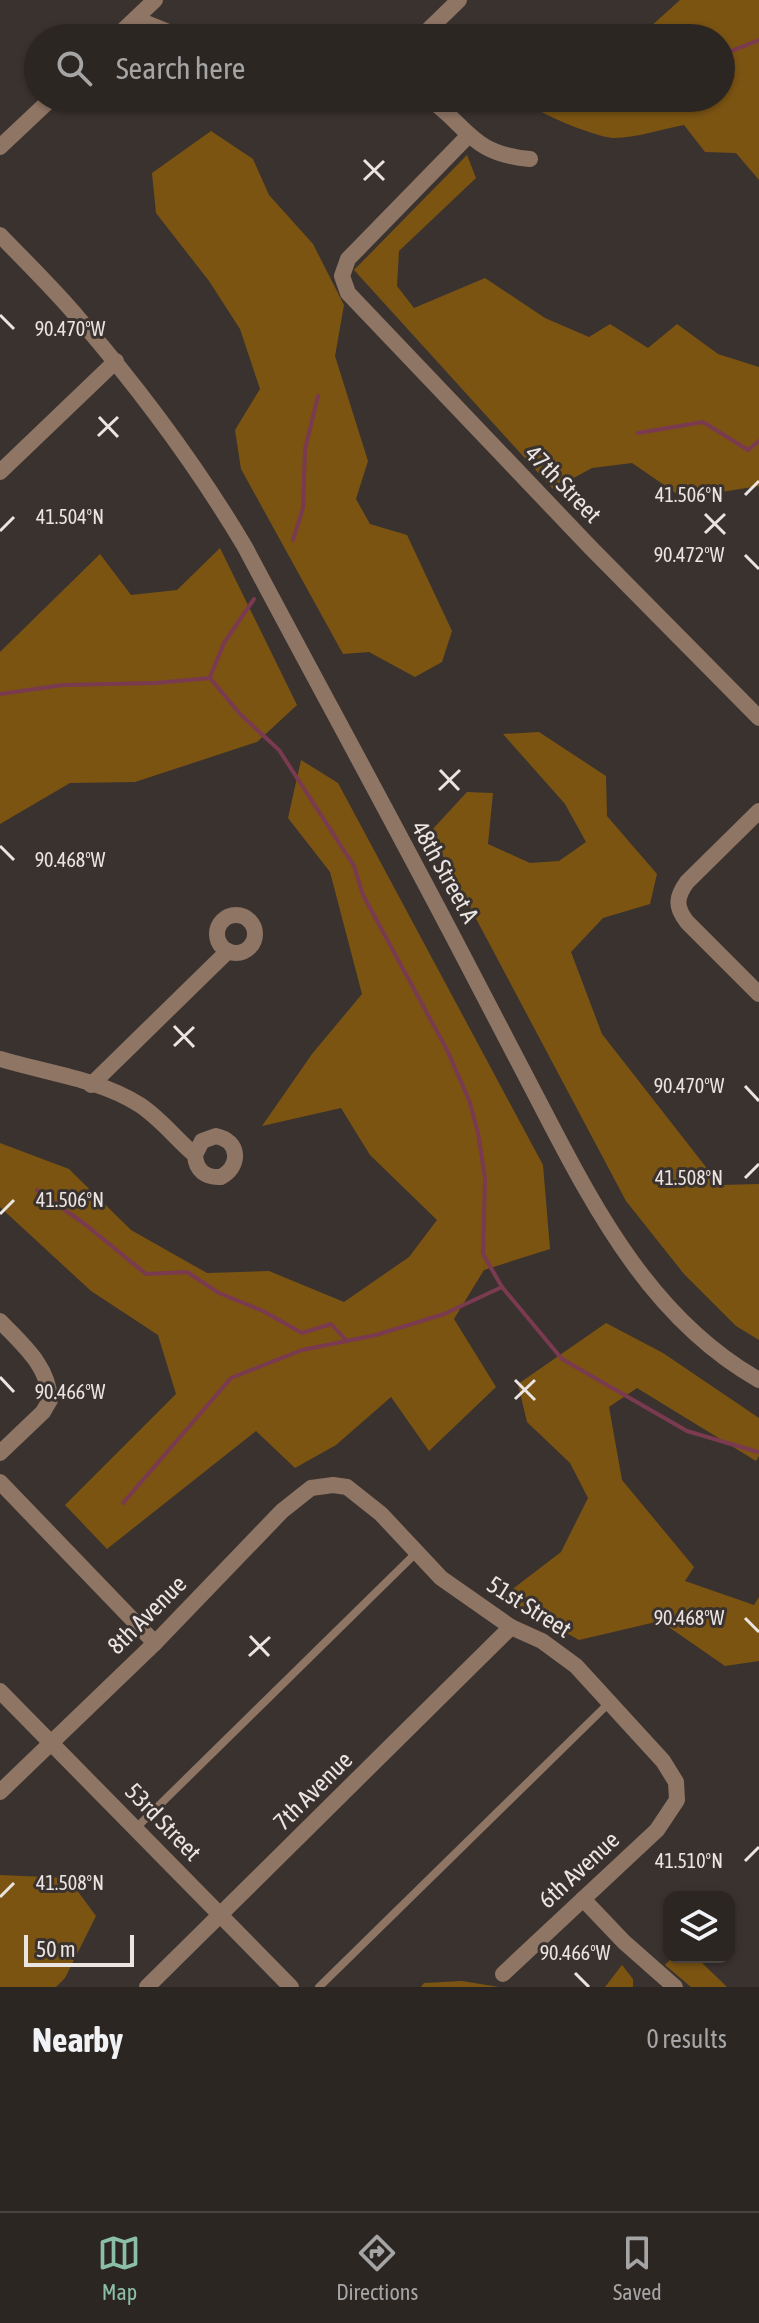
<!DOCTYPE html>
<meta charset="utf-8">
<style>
:root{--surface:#2c2623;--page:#342e2b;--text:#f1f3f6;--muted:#a6a5a6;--line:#484341;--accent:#8abfa5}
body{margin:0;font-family:"Asap Condensed",sans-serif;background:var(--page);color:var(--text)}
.controls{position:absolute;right:24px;bottom:24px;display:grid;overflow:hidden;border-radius:16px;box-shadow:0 2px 6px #0004}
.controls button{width:72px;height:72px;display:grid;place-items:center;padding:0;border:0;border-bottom:2px solid var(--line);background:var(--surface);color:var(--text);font:40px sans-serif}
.scale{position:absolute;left:24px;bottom:20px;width:110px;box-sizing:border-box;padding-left:8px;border:4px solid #eae4e3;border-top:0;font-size:22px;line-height:28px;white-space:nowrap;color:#eae4e3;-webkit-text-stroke:6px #3a322f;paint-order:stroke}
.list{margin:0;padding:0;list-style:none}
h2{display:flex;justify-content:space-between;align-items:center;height:104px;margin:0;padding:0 32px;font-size:34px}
h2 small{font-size:26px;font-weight:400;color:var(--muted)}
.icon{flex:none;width:44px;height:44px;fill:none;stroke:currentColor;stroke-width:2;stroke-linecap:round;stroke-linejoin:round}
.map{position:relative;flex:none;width:759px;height:1987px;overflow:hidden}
.search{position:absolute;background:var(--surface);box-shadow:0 2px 6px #0004;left:24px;right:24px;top:24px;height:88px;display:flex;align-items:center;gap:20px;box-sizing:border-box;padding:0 28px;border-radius:44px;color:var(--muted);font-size:30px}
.sheet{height:224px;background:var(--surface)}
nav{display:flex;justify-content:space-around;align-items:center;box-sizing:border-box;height:112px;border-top:2px solid var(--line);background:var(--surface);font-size:22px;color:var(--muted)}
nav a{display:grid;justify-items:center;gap:4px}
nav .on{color:var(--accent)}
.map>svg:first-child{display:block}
.forest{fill:#7b5412}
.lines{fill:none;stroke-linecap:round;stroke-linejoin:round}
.stream{stroke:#7a3a50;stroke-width:4}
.service{stroke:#8f7564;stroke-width:8}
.minor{stroke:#8f7564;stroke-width:16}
.tertiary{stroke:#8f7564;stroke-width:16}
.ticks{fill:none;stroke:#eae4e3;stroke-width:3}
.labels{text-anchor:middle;stroke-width:6;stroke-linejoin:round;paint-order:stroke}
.street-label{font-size:24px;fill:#eae4e3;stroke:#3a322f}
.ticks-label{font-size:20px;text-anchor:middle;fill:#eae4e3;stroke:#3a322f;stroke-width:6;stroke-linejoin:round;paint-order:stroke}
</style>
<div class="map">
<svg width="759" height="1987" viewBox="0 0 759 1987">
<rect width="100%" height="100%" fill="#3a322f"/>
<!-- forest -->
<g class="forest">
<path d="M 680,0 L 759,0 L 759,180 L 736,153 L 705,152 L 684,125 C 662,129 636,138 614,138 C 598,138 530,111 522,98 L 721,98 L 721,38 L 638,38 Z"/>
<polygon points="211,131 253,159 269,195 313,244 344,305 335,356 368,461 356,499 370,524 407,535 452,631 442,662 415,677 369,652 343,654 241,469 235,430 260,389 240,329 209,281 156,213 152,173"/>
<polygon points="467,155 476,178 399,251 397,286 414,308 485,278 545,318 589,337 610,324 648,348 677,324 718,354 759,367 759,486 683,498 632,463 592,468 553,489 354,270"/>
<polygon points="220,548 297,705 257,742 135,782 70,783 0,824 0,652 100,554 131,595 177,590"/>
<polygon points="539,732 606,776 607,816 657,874 650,904 603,918 571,952 602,1034 720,1185 759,1184 759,1340 736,1326 684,1274 626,1201 430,832 467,792 493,793 488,844 530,863 559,861 586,842 565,804 503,734"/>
<polygon points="301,760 338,783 543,1165 550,1249 484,1270 454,1319 496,1387 429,1451 391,1397 336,1445 295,1468 256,1431 107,1549 65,1505 176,1394 158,1335 91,1291 0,1207 0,1143 69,1169 131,1230 207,1273 269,1271 344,1302 409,1257 437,1220 370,1155 341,1108 262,1126 312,1054 362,994 330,872 288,818"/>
<polygon points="606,1323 663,1353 759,1418 759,1456 756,1461 637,1388 609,1407 622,1480 694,1567 685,1581 754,1605 759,1597 759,1661 725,1666 660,1621 579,1640 502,1597 561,1552 588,1498 570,1463 527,1422 518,1384"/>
<polygon points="0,1875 68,1878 96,1916 65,1978 56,1987 0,1987"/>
<polygon points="673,1957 696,1957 727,1987 691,1987 665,1965"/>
<polygon points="622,1965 633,1979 633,1987 605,1987"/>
<polygon points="462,1981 499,1987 421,1987 424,1983"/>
</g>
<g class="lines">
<!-- stream -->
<g class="stream">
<polyline points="721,55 759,40"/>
<polyline points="638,433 703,422 748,450 759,441"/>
<polyline points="293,540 303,508 305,449 318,396"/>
<polyline points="210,677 224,643 254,599"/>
<polyline points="0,694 63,685 156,683 210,678 240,714 279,750 354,866 363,895 447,1050 469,1100 478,1133 485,1178 483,1254 502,1287 562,1359 687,1431 758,1452"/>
<polyline points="37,1190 86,1225 146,1274 187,1272 219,1293 263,1311 302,1333 331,1324 346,1340"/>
<polyline points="123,1503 231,1378 302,1350 376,1335 444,1314 502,1287"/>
</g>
<!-- service -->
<g class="service">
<polyline points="136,1828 416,1553"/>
<polyline points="319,1987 609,1703"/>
</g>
<!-- minor -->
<g class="minor">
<polyline points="136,19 183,38"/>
<polyline points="115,38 155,0"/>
<polyline points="420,38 459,0"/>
<path d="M 428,98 C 469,127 471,154 530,159"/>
<polyline points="468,136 348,259 342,276 348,293 591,548 759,718"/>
<polyline points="0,147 52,98"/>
<polyline points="0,472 116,361"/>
<path d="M 759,811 L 687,882 C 676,897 675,907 687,922 L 759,994"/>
<circle cx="236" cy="934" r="19"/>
<path d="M 0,1059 C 46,1073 100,1079 140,1105 C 161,1119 176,1139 195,1155 C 196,1171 206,1178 221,1177 C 241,1166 240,1141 216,1136 L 202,1141 L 195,1155"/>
<polyline points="91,1085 228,951"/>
<path d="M 0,1321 C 22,1344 49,1366 50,1400 L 43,1412 L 0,1453"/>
<polyline points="0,1482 155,1643"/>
<polyline points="0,1691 291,1987"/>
<polyline points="0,1792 155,1643 282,1511 311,1488 333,1485 347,1487 381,1514 441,1578 511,1627 542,1641 576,1666 663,1761 676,1782 677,1800 657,1830 503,1974"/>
<polyline points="583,1899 624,1942 675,1987"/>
<polyline points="147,1987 511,1627"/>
</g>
<!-- tertiary -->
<path class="tertiary" d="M 0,235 C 27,263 55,290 80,320 C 141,391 197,466 245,547 C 316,681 389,814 459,948 C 488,1003 517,1059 546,1115 C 599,1217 655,1321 759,1380"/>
</g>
<!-- ticks -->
<path class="ticks" d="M 364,160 L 384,180M 364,180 L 384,161M 0,315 L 14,329M 99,417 L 118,437M 98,436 L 118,417M 745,495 L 759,481M 705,514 L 725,534M 0,531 L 14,517M 705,533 L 725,514M 745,555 L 759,569M 440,770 L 459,790M 439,790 L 460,770M 0,846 L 14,860M 174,1026 L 194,1047M 174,1046 L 194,1027M 745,1086 L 759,1101M 745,1178 L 759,1164M 0,1214 L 14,1200M 0,1377 L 14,1392M 515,1380 L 535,1400M 515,1399 L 535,1380M 745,1618 L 759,1632M 250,1636 L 269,1656M 249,1656 L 270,1637M 745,1861 L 759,1847M 0,1897 L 14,1883M 575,1973 L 589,1987"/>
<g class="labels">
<!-- street labels -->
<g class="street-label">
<text transform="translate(563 484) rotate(46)" y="8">47th Street</text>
<text transform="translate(445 872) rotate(61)" y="8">48th Street A</text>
<text transform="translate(529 1607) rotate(32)" y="8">51st Street</text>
<text transform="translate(147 1615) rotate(-45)" y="8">8th Avenue</text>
<text transform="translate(313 1791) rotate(-45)" y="8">7th Avenue</text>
<text transform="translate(163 1822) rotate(46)" y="8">53rd Street</text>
<text transform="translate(579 1870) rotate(-43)" y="8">6th Avenue</text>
</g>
</g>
<g class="ticks-label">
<text x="70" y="336">90.470°W</text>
<text x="689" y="502">41.506°N</text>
<text x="70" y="524">41.504°N</text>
<text x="689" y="562">90.472°W</text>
<text x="70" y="867">90.468°W</text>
<text x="689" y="1093">90.470°W</text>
<text x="689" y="1185">41.508°N</text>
<text x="70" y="1207">41.506°N</text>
<text x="70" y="1399">90.466°W</text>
<text x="689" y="1625">90.468°W</text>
<text x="689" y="1868">41.510°N</text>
<text x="70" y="1890">41.508°N</text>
<text x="575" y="1960">90.466°W</text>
</g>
</svg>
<div class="controls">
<button><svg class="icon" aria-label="layers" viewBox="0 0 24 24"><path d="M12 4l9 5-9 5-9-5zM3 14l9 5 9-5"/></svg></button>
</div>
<div class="scale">50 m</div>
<div class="search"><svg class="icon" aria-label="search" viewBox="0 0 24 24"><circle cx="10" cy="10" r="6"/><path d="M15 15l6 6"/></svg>Search here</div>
</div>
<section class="sheet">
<h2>Nearby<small>0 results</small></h2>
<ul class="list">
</ul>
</section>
<nav>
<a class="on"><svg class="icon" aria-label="map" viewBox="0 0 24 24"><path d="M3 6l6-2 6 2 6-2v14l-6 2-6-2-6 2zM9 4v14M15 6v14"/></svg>Map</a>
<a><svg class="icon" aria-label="directions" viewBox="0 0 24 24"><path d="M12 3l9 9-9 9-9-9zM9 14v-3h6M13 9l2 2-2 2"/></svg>Directions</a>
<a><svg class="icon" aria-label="saved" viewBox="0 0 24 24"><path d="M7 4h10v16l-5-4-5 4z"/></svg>Saved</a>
</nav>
